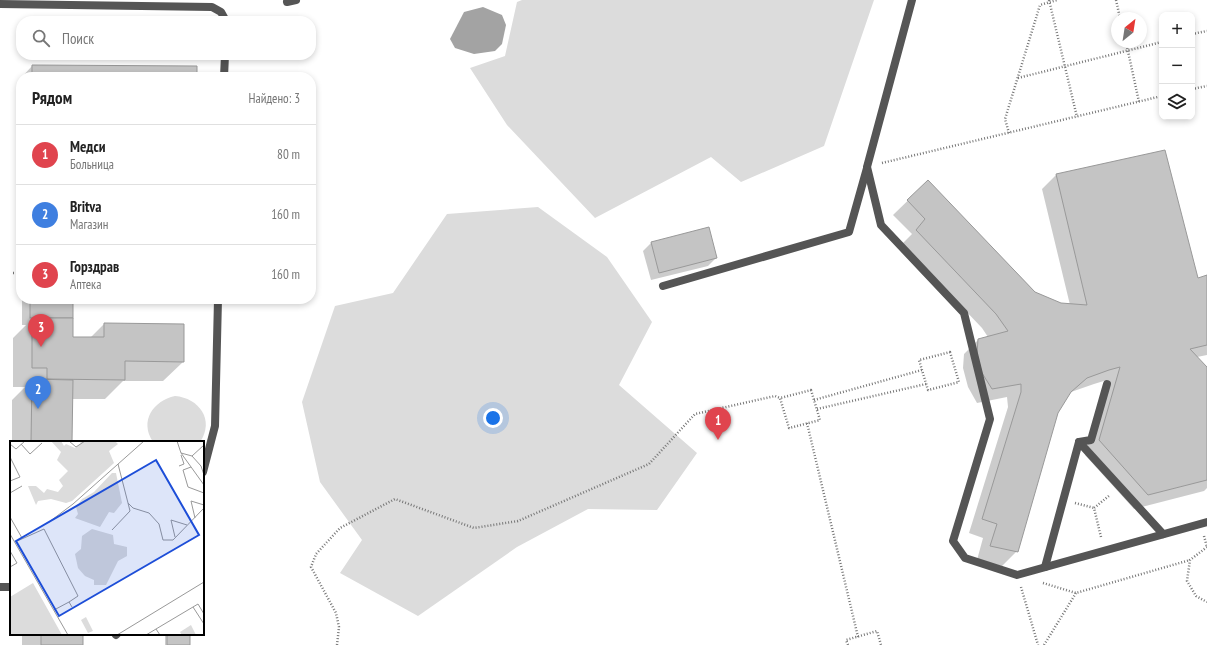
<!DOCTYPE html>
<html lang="ru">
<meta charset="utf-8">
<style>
:root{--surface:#fff;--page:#f2f2f2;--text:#222;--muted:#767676;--line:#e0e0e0;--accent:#d93025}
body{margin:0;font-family:"PT Sans Narrow",sans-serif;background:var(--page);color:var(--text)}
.controls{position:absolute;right:12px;top:12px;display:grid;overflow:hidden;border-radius:8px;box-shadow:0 2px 6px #0003}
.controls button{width:36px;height:36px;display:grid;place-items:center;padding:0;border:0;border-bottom:1px solid var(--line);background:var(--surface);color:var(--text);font:20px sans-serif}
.compass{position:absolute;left:1111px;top:12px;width:36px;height:36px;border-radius:50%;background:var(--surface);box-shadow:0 2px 6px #0003;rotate:30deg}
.you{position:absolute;left:493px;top:418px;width:14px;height:14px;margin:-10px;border:3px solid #fff;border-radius:50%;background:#1a73e8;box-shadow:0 0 0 6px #1a73e833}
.badge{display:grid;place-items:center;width:26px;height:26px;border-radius:50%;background:var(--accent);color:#fff;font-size:13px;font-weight:700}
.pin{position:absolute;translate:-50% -33px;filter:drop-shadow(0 1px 2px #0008)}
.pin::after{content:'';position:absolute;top:21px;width:14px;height:12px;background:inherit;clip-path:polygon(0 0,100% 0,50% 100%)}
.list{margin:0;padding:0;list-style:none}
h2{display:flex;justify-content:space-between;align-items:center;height:52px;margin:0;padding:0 16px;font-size:17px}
h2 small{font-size:13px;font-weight:400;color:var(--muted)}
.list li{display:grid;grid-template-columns:26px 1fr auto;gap:12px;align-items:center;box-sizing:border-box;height:60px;padding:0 16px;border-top:1px solid var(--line)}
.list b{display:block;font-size:15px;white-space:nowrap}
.list p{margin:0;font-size:13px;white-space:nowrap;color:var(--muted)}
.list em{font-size:13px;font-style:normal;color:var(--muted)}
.icon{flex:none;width:22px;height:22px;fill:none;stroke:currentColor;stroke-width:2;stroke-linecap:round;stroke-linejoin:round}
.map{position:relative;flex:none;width:1207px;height:645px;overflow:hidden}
.search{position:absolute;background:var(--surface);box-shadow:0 2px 6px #0003;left:16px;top:16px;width:300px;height:44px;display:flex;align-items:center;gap:10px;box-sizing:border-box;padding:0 14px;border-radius:16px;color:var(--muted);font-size:15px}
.panel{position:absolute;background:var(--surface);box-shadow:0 2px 6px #0003;left:16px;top:72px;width:300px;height:232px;border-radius:16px}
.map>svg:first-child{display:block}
.green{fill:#dcdcdc}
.water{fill:#a3a3a3}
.shadow{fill:#0003}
.building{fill:#c4c4c4;stroke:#999}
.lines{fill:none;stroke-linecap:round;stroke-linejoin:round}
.path{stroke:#777;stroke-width:2.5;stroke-dasharray:1 2;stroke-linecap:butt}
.service{stroke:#555;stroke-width:8}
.inset-road{fill:none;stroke:#999;stroke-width:1}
.view{fill:#1d4ed8;fill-opacity:0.15;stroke:#1d4ed8;stroke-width:2}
.inset-edge{fill:none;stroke:#000;stroke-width:2}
</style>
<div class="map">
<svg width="1207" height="645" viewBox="0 0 1207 645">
<rect width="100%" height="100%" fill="#fff"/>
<!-- green -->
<g class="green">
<polygon points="522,0 874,0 824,146 741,182 711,157 595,218 507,125 470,68 505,56 517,2"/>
<polygon points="538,207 607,257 652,322 619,385 697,453 657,510 588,509 517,547 418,616 340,573 362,540 320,482 302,402 335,306 393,293 447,214"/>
<path d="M 175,396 C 199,398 215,420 200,442 L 153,442 C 139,421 153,401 175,396 Z"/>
</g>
<!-- water -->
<polygon class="water" points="483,7 502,15 506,25 502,44 495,51 474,54 455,48 450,39 464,12"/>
<!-- shadow -->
<g class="shadow">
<polygon points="32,66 196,77 22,77"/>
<polygon points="1164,151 1197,279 1207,276 1207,355 1197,357 1207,368 1207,488 1204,491 1134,509 1085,455 1107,380 1094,384 1071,392 1068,395 1057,413 1017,551 1002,566 977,560 983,538 969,533 1008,407 1007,397 977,403 968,387 963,368 964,354 978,340 988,337 982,328 902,244 912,234 893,215 928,181 1035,292 1061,304 1070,305 1042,189 1056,175"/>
<polygon points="651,243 716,258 708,266 651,280 643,251"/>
<polygon points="22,299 72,299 72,338 90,338 104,324 183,362 163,381 123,381 105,399 72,399 71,442 12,442 12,400 25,387 13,387 13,338 26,325 22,325"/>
<rect x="22" y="634" width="60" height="11"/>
<rect x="165" y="634" width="24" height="11"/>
</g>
<!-- building -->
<g class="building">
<polygon points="32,65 197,66 197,77 32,77"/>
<polygon points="1165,150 1198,278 1207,275 1207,345 1190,349 1207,367 1207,480 1148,495 1099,440 1120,367 1109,370 1087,378 1071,392 1058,413 1018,552 990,546 997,524 982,519 1021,392 1021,384 992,389 982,373 977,354 978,339 1008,331 996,314 916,230 925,219 907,200 928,180 1035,292 1061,303 1087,305 1056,174"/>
<polygon points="709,227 717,258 659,273 651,242"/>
<rect x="30" y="299" width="43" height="19"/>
<polygon points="32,318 73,318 73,337 104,337 104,323 184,324 184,362 125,361 125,380 47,379 47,368 32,368"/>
<polygon points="32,379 73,380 72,442 31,442"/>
<rect x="41" y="634" width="42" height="11"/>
<rect x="167" y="634" width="23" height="11"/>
</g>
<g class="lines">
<!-- path -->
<g class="path">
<polyline points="1049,0 1077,117"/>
<polyline points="1116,0 1120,18"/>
<polyline points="1192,34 1207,31"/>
<polyline points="1126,42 1139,102"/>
<polyline points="1018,78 1162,42"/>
<polyline points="1192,89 1207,86"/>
<polyline points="1009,133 1005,119 1040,5 1057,0"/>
<polyline points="882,163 1162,96"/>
<polyline points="13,273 21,273"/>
<polygon points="950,352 959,382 928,390 919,360"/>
<polygon points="811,390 820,420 789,428 780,398"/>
<polyline points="814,400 922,370"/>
<polyline points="817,409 926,384"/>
<polyline points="807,423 858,637"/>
<polyline points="1075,503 1094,508"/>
<polyline points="1204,536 1207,547"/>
<polyline points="1101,537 1094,508 1110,495"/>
<polyline points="1207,547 1190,560 1187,581 1196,596 1207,602"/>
<polyline points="1043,583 1076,593 1190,560"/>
<polyline points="1021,587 1038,645"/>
<polyline points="337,645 339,627 336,613 311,567 316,554 340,528 395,499 474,528 518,521 649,464 695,414 775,396 780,398"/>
<polyline points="848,645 846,640 877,631 881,645"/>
<polyline points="1044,645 1076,593"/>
</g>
<!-- service -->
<g class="service">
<polyline points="912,0 867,167 881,225 964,313 990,419 953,541 965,558 1017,575 1207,522"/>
<polyline points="287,2 296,0"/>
<polyline points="0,4 212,7 221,12 226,21"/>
<polyline points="224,77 225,55"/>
<polyline points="663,286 849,232 867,168"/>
<polyline points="1079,442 1091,440 1107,384"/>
<polyline points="203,472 215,426 218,299"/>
<polyline points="1045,567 1079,442 1163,534"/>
<polyline points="0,587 11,587"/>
<polyline points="116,635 117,634"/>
</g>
</g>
<!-- overview -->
<g transform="translate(10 441)">
<rect width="194" height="194" fill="#fff"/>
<path d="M 41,0 L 51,0 L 54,5 L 56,3 L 65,7 L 71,2 L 69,0 L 105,0 L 108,3 L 99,10 L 104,22 L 62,60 L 56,62 L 41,58 L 28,60 L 26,64 L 18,45 L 26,45 L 34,52 L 37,48 L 48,51 L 53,45 L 49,39 L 58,30 L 47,19 L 51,11 ZM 102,32 L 106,32 L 112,62 L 104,72 L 99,71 L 90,86 L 65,77 L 68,73 L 66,66 L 72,58 L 84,51 ZM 82,88 L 103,94 L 104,103 L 117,106 L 117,115 L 108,120 L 96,144 L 84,144 L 84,139 L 75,135 L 68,127 L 65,113 L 71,108 L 72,95 ZM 23,142 L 52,194 L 0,194 L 0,156 ZM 76,176 L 83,190 L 78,192 L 71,179 ZM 181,184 L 186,194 L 172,194 L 170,191 Z" fill="#dcdcdc"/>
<path class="inset-road" d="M 59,0 L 66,6 L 75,0M 167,0 L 171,12 L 194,44M 0,3 L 6,8 L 15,0M 11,3 L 20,13 L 32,2M 171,12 L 182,15 L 194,4M 182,15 L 191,25 L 194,34M 0,16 L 10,36 L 0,40M 108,23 L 118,62 L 123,67 L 139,72 L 149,83 L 153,99 L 163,99 L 194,67M 169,25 L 174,23 L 171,14M 181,26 L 173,29 L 178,46 L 194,52M 0,52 L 12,45M 0,76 L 12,97M 185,77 L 181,60 L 194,64M 39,81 L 63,63 L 134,0M 102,89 L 120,70 L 118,62M 0,93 L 58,194M 165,96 L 161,79 L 177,84M 5,101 L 34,88 L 68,155 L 59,161M 0,110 L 7,122 L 0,126M 183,166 L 194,183M 44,169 L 59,161 L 62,166M 146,188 L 188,163 L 194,173M 107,194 L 194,141M 136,194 L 146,188 L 150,194"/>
<path class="view" d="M 146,19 L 189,94 L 49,175 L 6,100 Z"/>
<rect width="194" height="194" class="inset-edge"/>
</g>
</svg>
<div class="controls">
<button>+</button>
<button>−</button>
<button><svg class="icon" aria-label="layers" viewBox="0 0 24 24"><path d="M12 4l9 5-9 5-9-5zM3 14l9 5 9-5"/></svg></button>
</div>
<svg class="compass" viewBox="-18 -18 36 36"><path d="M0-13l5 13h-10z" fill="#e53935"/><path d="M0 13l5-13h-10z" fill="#767676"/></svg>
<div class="you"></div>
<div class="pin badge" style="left:718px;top:440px;background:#e0444e">1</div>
<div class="pin badge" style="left:38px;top:409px;background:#3f7fe0">2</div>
<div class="pin badge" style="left:41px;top:347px;background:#e0444e">3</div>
<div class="search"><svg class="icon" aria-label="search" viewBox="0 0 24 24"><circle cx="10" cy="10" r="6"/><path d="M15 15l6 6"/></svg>Поиск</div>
<section class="panel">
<h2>Рядом<small>Найдено: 3</small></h2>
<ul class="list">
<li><span class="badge" style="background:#e0444e">1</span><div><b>Медси</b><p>Больница</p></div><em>80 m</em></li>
<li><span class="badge" style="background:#3f7fe0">2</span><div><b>Britva</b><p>Магазин</p></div><em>160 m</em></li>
<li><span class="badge" style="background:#e0444e">3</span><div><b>Горздрав</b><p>Аптека</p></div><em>160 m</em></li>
</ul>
</section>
</div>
